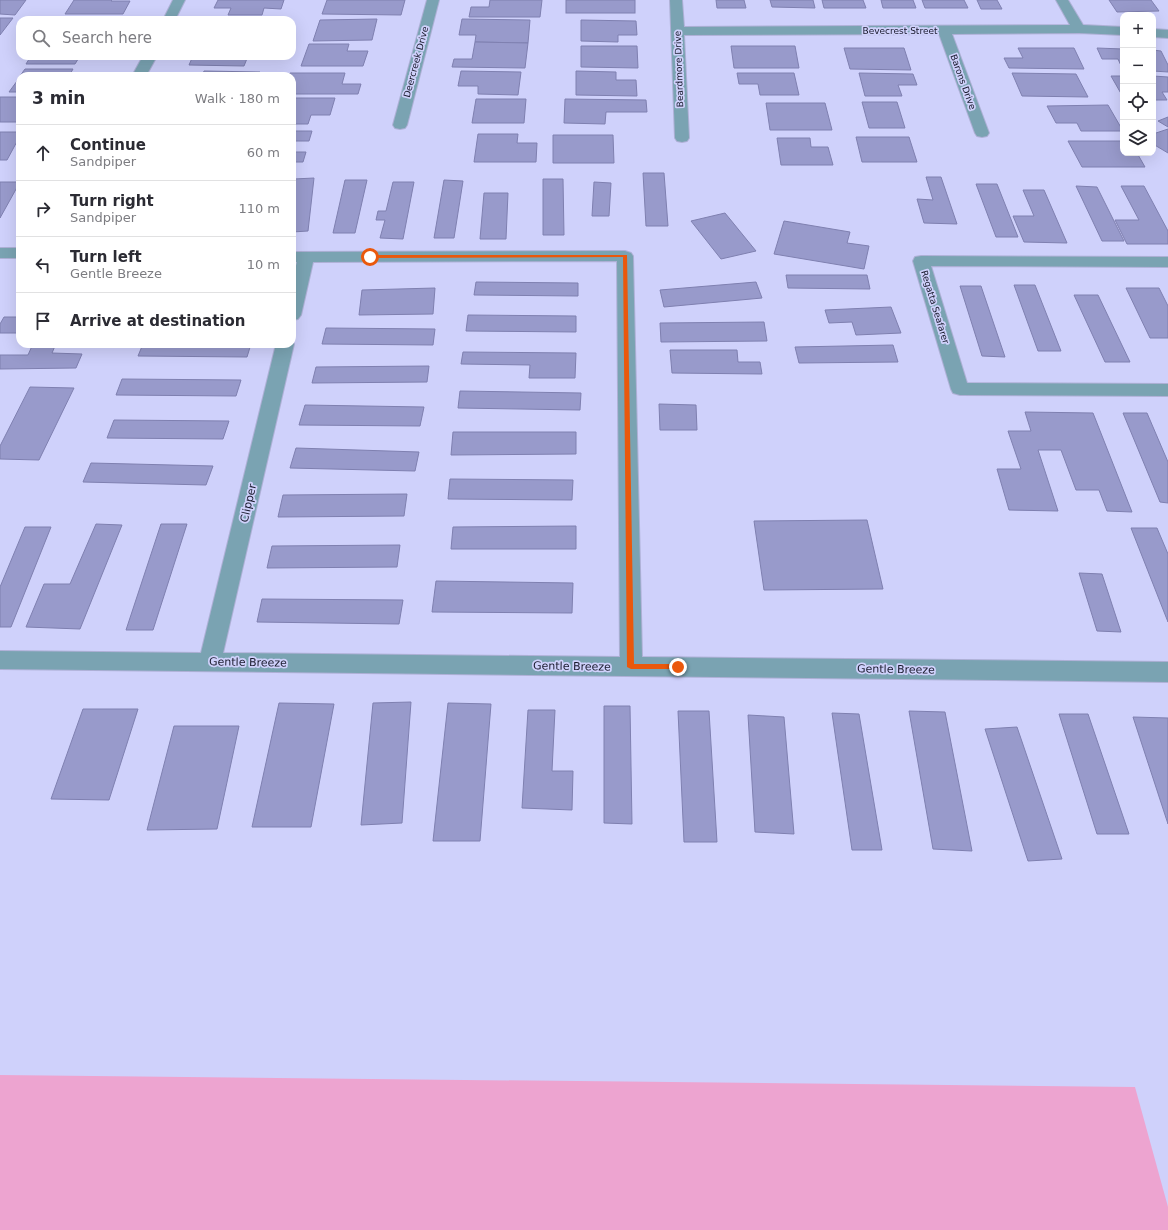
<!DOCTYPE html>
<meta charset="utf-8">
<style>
:root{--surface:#fff;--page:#f2f2f3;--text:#2b2b33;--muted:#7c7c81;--line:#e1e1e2}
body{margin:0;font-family:"DejaVu Sans",sans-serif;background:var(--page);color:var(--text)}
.controls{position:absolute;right:12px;top:12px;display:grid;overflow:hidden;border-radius:8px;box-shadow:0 4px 16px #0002}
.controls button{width:36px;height:36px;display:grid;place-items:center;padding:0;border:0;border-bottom:1px solid var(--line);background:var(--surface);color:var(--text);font:20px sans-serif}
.stop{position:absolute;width:12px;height:12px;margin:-9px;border:3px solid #ea580c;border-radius:50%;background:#fff}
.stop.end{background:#ea580c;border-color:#fff;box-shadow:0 1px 4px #0008}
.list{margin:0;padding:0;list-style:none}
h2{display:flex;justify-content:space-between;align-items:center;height:52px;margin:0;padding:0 16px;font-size:17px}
h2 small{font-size:13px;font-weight:400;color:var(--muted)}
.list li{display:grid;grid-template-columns:26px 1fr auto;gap:12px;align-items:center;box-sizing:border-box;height:56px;padding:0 16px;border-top:1px solid var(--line)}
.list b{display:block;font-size:15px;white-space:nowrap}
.list p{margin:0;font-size:13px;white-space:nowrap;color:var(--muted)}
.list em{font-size:13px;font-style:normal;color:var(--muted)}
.icon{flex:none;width:22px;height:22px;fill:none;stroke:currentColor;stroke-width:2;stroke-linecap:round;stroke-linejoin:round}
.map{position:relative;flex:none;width:1168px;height:1230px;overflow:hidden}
.search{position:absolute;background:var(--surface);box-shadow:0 4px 16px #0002;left:16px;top:16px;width:280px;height:44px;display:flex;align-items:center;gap:10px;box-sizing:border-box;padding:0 14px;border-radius:12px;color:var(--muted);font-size:15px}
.panel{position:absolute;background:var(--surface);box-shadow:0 4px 16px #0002;left:16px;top:72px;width:280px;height:276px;border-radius:12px}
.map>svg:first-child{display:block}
.green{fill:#eda4d0}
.building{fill:#989acb;stroke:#7f80b0}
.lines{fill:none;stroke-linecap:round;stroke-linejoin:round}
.minor-casing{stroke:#aeb0d6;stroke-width:2}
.minor{fill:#7aa3b2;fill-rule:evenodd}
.route{fill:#ea580c}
.labels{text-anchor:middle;stroke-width:3.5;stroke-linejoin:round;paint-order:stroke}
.far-street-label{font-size:9px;fill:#19192c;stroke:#cfd1fb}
.street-label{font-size:11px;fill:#19192c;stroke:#cfd1fb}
</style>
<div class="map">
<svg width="1168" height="1230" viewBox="0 0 1168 1230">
<rect width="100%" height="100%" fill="#cfd1fb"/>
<!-- green -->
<polygon class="green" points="0,1075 1135,1087 1168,1207 1168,1230 0,1230"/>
<!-- building -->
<g class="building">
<polygon points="0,0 26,0 15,15 0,14"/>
<polygon points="74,0 112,0 111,1 130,1 123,14 65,14"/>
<polygon points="218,0 284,0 281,9 264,8 262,15 228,15 231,8 214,8"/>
<polygon points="327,0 405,0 401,15 322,14"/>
<polygon points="490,0 542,0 540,17 469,17 471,7 489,7"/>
<rect x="566" y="0" width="69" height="13"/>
<polygon points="716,0 744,0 746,8 717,8"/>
<polygon points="770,0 813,0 815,8 772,7"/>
<polygon points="822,0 863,0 866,8 824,8"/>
<polygon points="881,0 913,0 916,8 883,8"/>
<polygon points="922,0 964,0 968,8 925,8"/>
<polygon points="977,0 997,0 1002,9 981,9"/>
<polygon points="1109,0 1151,0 1159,11 1117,12"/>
<polygon points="0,18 13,18 0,35"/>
<polygon points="61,19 99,19 60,20"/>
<polygon points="228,19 276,19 227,20"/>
<polygon points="377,19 372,40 313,41 320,20"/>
<polygon points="462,19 530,20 528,43 475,42 476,35 459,35"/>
<polygon points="581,20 636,21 637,35 618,35 618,42 581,41"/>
<polygon points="475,42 528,43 525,68 452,67 454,59 472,59"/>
<polygon points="309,44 349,44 347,51 368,51 363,66 301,66"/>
<polygon points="581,46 637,46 638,68 581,67"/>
<polygon points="731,46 795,46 799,68 734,68"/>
<polygon points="844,48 904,48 911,70 850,69"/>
<polygon points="1018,48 1074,48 1084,69 1009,68 1004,58 1023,58"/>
<polygon points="1097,48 1123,49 1123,70 1118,59 1102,59"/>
<polygon points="1153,50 1161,51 1168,65 1168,72 1153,71"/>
<polygon points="31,56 80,56 75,64 26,64"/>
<polygon points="193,56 248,56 244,66 189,65"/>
<polygon points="25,69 73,69 69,76 20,76"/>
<polygon points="204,71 260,72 258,76 202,76"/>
<polygon points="461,71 521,72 518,95 478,94 478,86 458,86"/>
<polygon points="576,71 616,72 616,80 636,80 637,96 576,95"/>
<polygon points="290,73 345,73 342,84 361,84 358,94 292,94 292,76 289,76"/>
<polygon points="737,73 794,73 799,95 760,95 758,84 739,84"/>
<polygon points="859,73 913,74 917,85 898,85 902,96 865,96"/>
<polygon points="1012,73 1076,74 1088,97 1022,96"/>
<polygon points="1111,76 1123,76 1123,97"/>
<polygon points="1153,76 1168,77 1168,92 1162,92 1167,100 1153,100"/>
<polygon points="20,77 20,92 9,92"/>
<polygon points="0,97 20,97 20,118 18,122 0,122"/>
<polygon points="292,98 335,98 330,115 311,115 308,124 292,124"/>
<polygon points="476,99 526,99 524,123 472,123"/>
<polygon points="565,99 646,100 647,112 606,112 605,124 564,123"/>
<polygon points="862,102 897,102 905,128 869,128"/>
<polygon points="766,103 825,103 832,130 770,130"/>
<polygon points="1108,105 1123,131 1081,131 1077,123 1056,123 1047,106"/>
<polygon points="1168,117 1168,127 1158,121"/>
<polygon points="1168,129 1168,153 1153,144 1153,134"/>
<polygon points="292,131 312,131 309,141 292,141"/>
<polygon points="0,132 20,132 20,136 7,160 0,160"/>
<polygon points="478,134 518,134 517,143 537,143 536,162 474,162"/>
<polygon points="553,135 613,135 614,163 553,163"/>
<polygon points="856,137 909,137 917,162 862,162"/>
<polygon points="777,138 810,138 811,147 828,147 833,165 781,165"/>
<polygon points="1068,141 1123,141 1123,153 1137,153 1145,167 1082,167"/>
<polygon points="292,152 306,152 303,162 292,162"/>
<polygon points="643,173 664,173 668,226 646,226"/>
<polygon points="926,177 941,177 957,224 924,223 917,199 933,200"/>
<polygon points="314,178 308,231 292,232 292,190 294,179"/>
<polygon points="543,179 563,179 564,235 543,235"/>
<polygon points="345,180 367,180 355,233 333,233"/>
<polygon points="444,180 463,181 454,238 434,238"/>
<polygon points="0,182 20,182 0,218"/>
<polygon points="393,182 414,182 403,239 380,238 385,220 376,220 378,211 386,211"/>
<polygon points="594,182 611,183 609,216 592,216"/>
<polygon points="976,184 997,184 1018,237 996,237"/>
<polygon points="1076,186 1097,187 1124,241 1102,241"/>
<polygon points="1121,186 1144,186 1168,231 1168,244 1127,244 1115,220 1139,220"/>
<polygon points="1023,190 1044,190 1067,243 1024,242 1013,216 1034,216"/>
<polygon points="484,193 508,193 506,239 480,239"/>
<polygon points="725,213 756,251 721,259 691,221"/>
<polygon points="784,221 850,232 847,243 869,246 864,269 774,254"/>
<polygon points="786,275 867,275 870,289 788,288"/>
<polygon points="476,282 578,283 578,296 474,295"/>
<polygon points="756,282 762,298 664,307 660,290"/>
<polygon points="1014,285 1035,285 1061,351 1038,351"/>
<polygon points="960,286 981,286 1005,357 982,356"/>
<polygon points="435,288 433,314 359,315 362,290"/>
<polygon points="1126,288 1159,288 1168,306 1168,338 1150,338"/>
<polygon points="1074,295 1098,295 1130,362 1105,362"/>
<polygon points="891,307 901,333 856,335 852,322 829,323 825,310"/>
<polygon points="468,315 576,316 576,332 466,331"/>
<polygon points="4,317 20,317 20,333 0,333 0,324"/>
<polygon points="764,322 767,341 661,342 660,323"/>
<polygon points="326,328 435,329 433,345 322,344"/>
<polygon points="143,344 251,344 247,357 138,356"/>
<polygon points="893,345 898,362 799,363 795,347"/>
<polygon points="32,346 55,346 52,353 82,354 76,368 0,369 0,355 28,355"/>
<polygon points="670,350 737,350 738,362 760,362 762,374 672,373"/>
<polygon points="463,352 576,353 575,378 529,378 530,365 461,364"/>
<polygon points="429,366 427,382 312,383 316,367"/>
<polygon points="122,379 241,380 236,396 116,395"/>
<polygon points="30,387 74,388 39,460 0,459 0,446"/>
<polygon points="460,391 581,393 580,410 458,408"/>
<polygon points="659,404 696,405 697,430 660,430"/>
<polygon points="305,405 424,407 420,426 299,425"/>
<polygon points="1025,412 1093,413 1132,512 1107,511 1099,490 1076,490 1061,450 1038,450 1058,511 1009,510 997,469 1021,469 1008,431 1031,431"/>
<polygon points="1123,413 1147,413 1168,462 1168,503 1160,502"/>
<polygon points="114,420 229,421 223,439 107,438"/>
<polygon points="453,432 576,432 576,454 451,455"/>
<polygon points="296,448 419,452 415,471 290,468"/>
<polygon points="91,463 213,466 206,485 83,482"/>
<polygon points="450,479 573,480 572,500 448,499"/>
<polygon points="407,494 404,516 278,517 283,495"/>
<polygon points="867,520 883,589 764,590 754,521"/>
<polygon points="96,524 122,525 80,629 26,627 44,584 70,584"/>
<polygon points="161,524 187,524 153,630 126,630"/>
<polygon points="576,526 576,549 451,549 453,527"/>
<polygon points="25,527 51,527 11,627 0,627 0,587"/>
<polygon points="1131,528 1157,528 1168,554 1168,622"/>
<polygon points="400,545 397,567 267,568 272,546"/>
<polygon points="1079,573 1102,574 1121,632 1097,631"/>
<polygon points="436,581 573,583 572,613 432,612"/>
<polygon points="262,599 403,600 399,624 257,622"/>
<polygon points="411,702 402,823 361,825 373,703"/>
<polygon points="279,703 334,704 311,827 252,827"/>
<polygon points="448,703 491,704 480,841 433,841"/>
<polygon points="604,706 630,706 632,824 604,823"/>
<polygon points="83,709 138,709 109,800 51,799"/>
<polygon points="528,710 555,710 552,771 573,771 572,810 522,808"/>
<polygon points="678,711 709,711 717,842 684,842"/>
<polygon points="909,711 945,712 972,851 933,849"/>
<polygon points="832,713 859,714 882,850 852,850"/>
<polygon points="1059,714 1088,714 1129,834 1097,834"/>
<polygon points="748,715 784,717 794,834 755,832"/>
<polygon points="1133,717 1168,718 1168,824"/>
<polygon points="174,726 239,726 217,829 147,830"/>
<polygon points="1017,727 1062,859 1028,861 985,729"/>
</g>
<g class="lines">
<!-- minor casing -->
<g class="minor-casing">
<g id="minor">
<polygon points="173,0 185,0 175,20 163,20"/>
<polygon points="427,0 439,0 407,125 405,128 400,129 395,128 393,125"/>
<polygon points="670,0 682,0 684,27 1070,25 1056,0 1068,0 1083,25 1123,27 1123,35 1079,33 952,34 989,133 987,136 982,137 977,136 975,133 939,34 684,35 689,138 687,141 682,142 677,141 675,138"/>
<polygon points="1153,29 1168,30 1168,38 1153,37"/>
<polygon points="143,56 157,56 146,76 132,76"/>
<rect x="0" y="248" width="20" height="10"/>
<polygon points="625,251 631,253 633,256 642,657 1168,662 1168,682 0,669 0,651 201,653 276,344 292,344 292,341 294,344 223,653 620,657 617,261 313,262 301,315 298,319 292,320 292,280 297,262 292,262 292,252"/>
<polygon points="921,256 1168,257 1168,267 931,266 967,383 1168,384 1168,396 960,395 953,393 951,389 913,261 915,257"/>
</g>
</g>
<!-- minor -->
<use href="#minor" class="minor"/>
</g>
<!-- route -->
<polygon class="route" points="370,255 627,255 634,664 678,664 681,667 680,669 631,669 627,667 623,257 368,258"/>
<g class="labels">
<!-- far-street labels -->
<g class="far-street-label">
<text x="900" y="34">Bevecrest Street</text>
<text transform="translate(416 62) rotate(-75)" y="3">Deercreek Drive</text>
<text transform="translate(679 69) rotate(-92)" y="3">Beardmore Drive</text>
<text transform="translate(963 82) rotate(70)" y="3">Barons Drive</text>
<text transform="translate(935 307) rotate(73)" y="3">Regatta Seafarer</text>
</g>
<!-- street labels -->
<g class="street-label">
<text transform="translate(248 503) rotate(-77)" y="4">Clipper</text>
<text transform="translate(248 662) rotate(1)" y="4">Gentle Breeze</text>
<text transform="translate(572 666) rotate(1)" y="4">Gentle Breeze</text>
<text transform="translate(896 669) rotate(1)" y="4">Gentle Breeze</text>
</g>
</g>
</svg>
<div class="controls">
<button>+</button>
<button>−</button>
<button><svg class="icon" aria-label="locate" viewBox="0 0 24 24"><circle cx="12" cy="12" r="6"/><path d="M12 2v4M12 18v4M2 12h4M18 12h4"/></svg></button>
<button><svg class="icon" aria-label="layers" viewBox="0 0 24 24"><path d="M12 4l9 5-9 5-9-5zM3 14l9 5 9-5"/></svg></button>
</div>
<div class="stop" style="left:370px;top:257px"></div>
<div class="stop end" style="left:678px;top:667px"></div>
<div class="search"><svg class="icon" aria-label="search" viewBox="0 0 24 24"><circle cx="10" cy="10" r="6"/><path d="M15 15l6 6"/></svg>Search here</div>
<section class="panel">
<h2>3 min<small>Walk · 180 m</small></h2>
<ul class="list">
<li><svg class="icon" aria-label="ahead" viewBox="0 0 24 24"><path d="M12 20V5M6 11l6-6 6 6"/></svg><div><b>Continue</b><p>Sandpiper</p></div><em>60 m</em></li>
<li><svg class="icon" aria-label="right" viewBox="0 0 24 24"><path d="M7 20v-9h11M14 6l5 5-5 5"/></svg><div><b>Turn right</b><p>Sandpiper</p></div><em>110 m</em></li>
<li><svg class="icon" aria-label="left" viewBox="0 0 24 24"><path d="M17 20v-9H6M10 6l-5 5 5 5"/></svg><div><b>Turn left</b><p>Gentle Breeze</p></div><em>10 m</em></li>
<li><svg class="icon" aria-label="arrive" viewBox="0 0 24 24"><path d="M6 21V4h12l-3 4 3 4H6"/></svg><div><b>Arrive at destination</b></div></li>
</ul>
</section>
</div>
